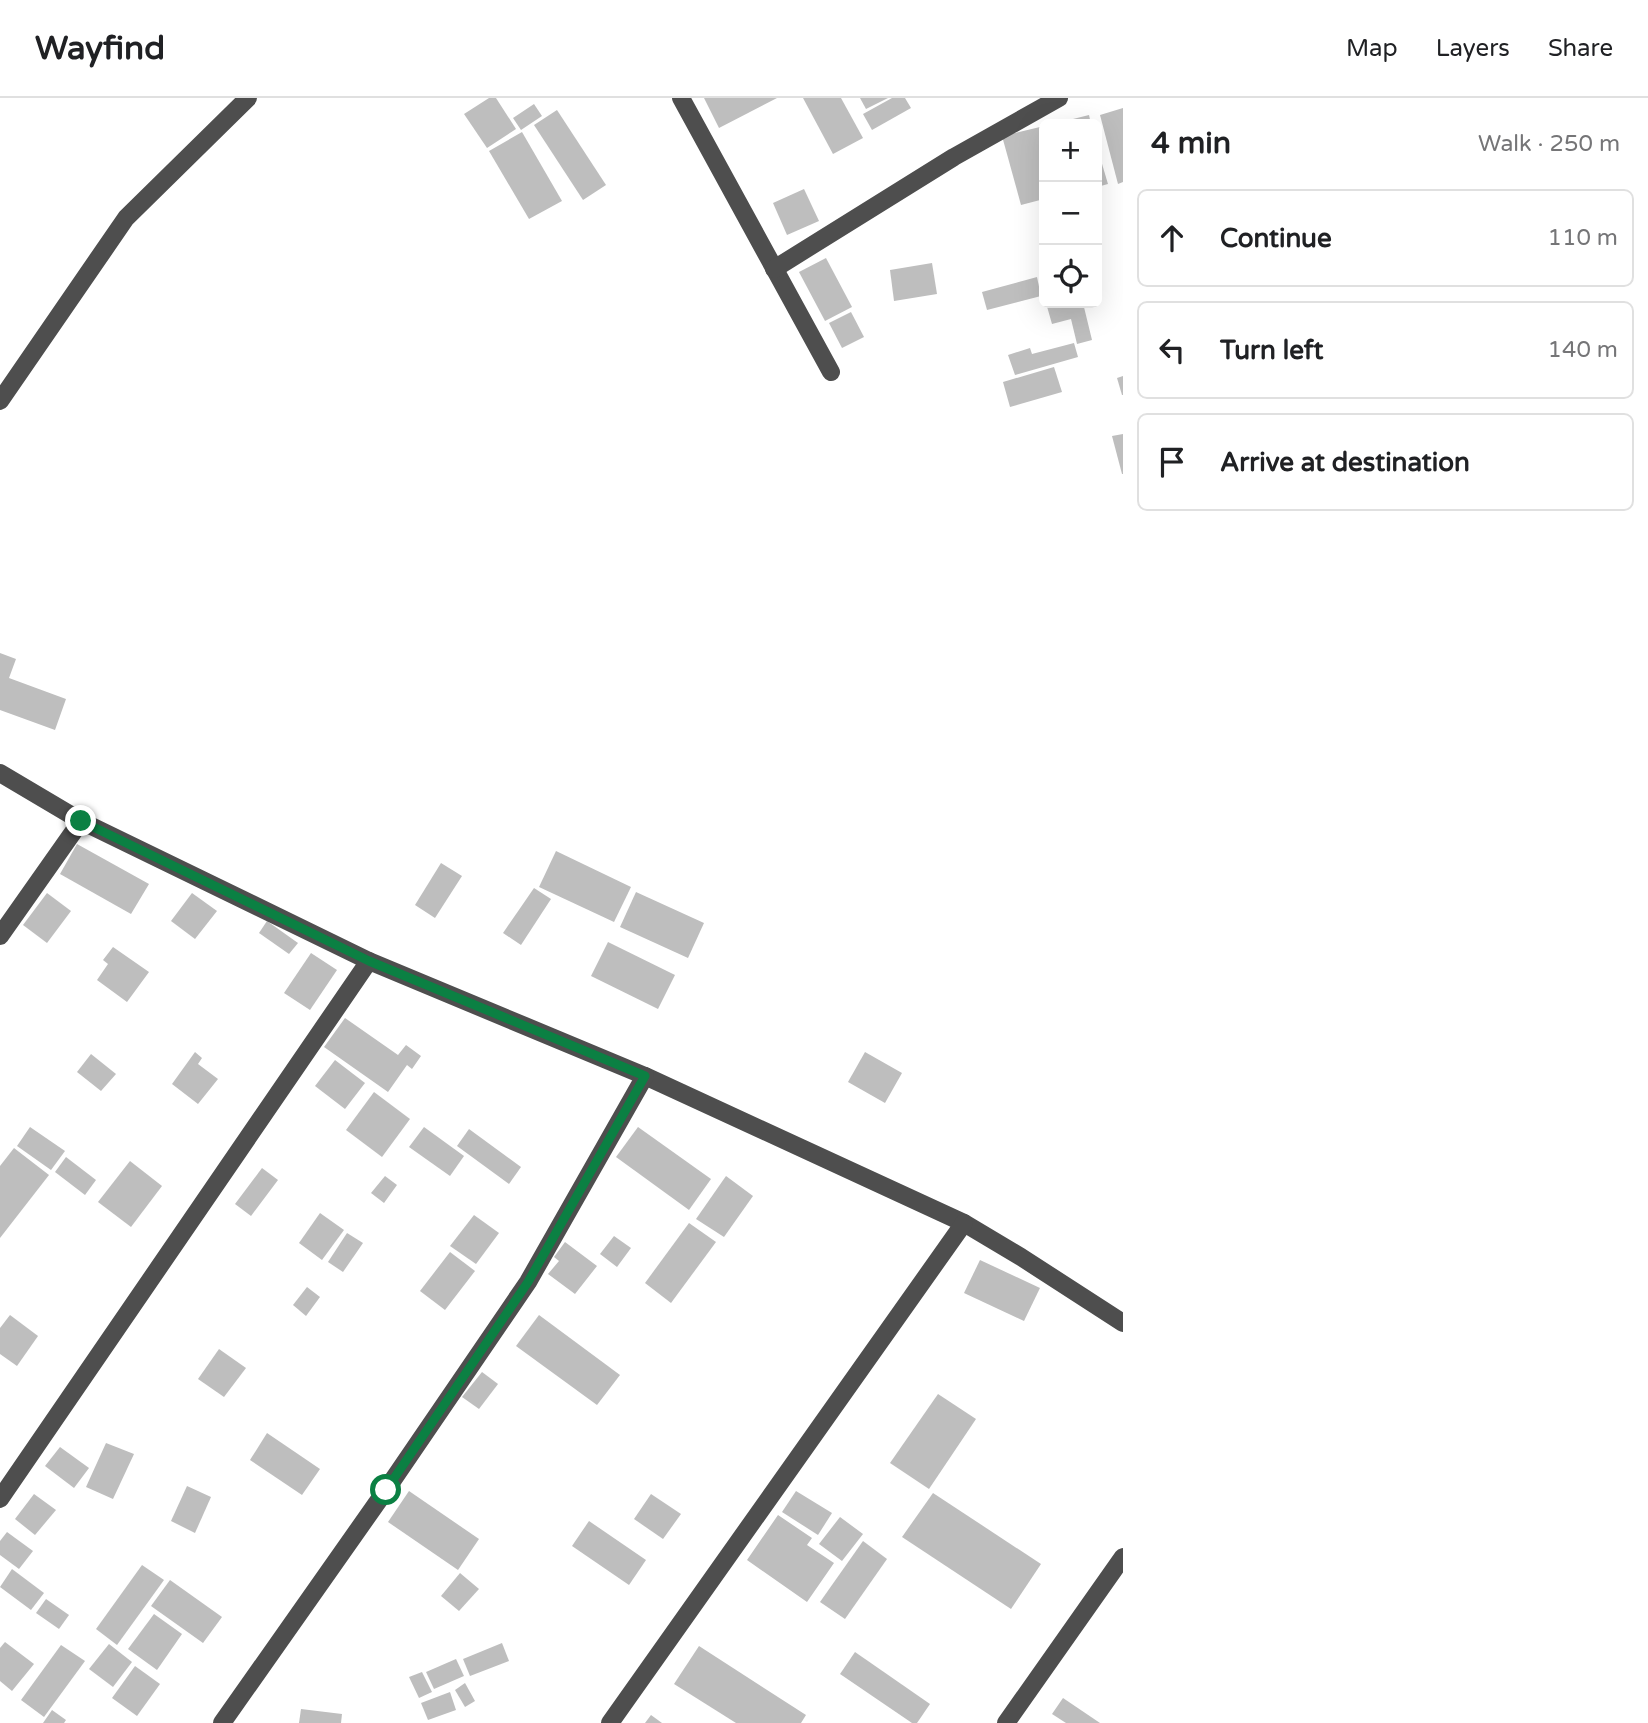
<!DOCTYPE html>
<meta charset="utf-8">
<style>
:root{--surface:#fff;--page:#f2f2f2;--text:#202124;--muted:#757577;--line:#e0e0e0}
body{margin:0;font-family:"Varela Round",sans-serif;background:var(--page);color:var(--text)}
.controls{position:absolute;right:21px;top:21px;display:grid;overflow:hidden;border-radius:10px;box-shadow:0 7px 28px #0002}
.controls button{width:63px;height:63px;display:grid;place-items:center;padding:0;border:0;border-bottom:2px solid var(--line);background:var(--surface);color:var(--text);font:35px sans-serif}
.stop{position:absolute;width:21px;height:21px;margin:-16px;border:5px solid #0b8043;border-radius:50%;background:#fff}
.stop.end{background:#0b8043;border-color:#fff;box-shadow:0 2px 7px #0008}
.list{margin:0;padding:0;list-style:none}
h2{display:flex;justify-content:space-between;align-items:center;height:91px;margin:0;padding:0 28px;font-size:30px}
h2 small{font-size:23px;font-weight:400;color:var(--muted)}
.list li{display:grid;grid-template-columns:46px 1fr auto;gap:21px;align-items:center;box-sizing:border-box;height:98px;margin:0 14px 14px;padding:0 14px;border:2px solid var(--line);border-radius:10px}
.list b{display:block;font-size:26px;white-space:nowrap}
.list em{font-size:23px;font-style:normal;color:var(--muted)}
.icon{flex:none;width:38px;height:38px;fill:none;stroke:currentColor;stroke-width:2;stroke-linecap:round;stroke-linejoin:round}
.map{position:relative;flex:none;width:1123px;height:1625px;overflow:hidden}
header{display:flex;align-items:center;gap:42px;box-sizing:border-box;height:98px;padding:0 35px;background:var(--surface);border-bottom:2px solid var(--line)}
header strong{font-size:33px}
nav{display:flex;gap:38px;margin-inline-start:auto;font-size:24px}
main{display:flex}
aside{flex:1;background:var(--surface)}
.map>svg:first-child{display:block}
.building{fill:#bebebe}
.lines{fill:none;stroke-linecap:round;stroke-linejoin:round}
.minor{stroke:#4e4e4e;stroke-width:18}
.route{stroke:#0b8043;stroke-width:9}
</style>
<header>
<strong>Wayfind</strong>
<nav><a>Map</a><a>Layers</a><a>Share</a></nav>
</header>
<main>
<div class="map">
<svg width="1123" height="1625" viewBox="0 0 1123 1625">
<rect width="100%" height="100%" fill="#fff"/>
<!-- building -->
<g class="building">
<polygon points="489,0 496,0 516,31 487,50 464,16"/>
<polygon points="704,0 777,0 719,30"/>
<polygon points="803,0 841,0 863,40 833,56"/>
<polygon points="860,0 888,0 866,11"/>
<polygon points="892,0 905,0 911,10 872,32 863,16"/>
<polygon points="534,6 542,18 521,32 513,20"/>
<polygon points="1123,10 1123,84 1118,86 1100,17"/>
<polygon points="557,12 606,87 583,102 534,27"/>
<polygon points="1089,17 1091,26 1057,26 1057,25"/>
<polygon points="1040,29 1044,46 1044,101 1021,107 1002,38"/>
<polygon points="522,34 562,103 529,121 489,53"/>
<polygon points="1097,49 1108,86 1097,89"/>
<polygon points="804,91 819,123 787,137 773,105"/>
<polygon points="826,160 852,209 825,223 799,174"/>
<polygon points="932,165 937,196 894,203 890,172"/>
<polygon points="1037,179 1041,198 987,212 982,194"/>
<polygon points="1046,205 1083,205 1092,242 1077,246 1071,221 1052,226"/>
<polygon points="851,214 864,239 842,250 829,225"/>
<polygon points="1074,245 1078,259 1015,277 1008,257 1030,250 1032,256"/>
<polygon points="1054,269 1062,294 1010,309 1003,284"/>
<polygon points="1123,278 1123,297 1122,297 1117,280"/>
<polygon points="1123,336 1123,376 1122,376 1112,338"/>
<polygon points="0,555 16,561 9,580 66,601 55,632 0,612"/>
<polygon points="77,746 149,786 131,816 60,776"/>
<polygon points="556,753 631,789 614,824 539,789"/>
<polygon points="441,765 462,778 435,820 415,807"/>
<polygon points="534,790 551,801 521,847 503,835"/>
<polygon points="636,794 704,825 688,860 620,829"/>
<polygon points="47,795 71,813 47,845 23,827"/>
<polygon points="192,795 217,813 195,841 171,823"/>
<polygon points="267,823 298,845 289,856 259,835"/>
<polygon points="608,844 675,877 658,911 591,878"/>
<polygon points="113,849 149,874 127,904 97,882 108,866 103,862"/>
<polygon points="311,855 337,872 310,912 284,895"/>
<polygon points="345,920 398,957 406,947 421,958 412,971 407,967 388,994 324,949"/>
<polygon points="195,954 202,960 198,966 218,981 198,1006 172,986"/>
<polygon points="865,954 902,975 885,1005 848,984"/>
<polygon points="91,956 116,976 101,993 77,974"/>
<polygon points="335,962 365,985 345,1011 315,988"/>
<polygon points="374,994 410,1021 382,1059 346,1032"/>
<polygon points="30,1029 65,1053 51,1072 17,1048"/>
<polygon points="424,1029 464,1058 450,1078 409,1049"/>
<polygon points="638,1029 711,1081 689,1112 616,1059"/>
<polygon points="469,1031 521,1069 509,1086 457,1048"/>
<polygon points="14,1050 49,1077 0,1140 0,1068"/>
<polygon points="66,1059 96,1082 85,1097 55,1074"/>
<polygon points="130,1063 162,1088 131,1129 98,1104"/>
<polygon points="262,1070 278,1082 251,1118 235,1106"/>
<polygon points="385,1078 397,1087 384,1105 371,1095"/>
<polygon points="726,1078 753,1098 724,1139 696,1121"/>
<polygon points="320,1115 344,1132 322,1162 299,1145"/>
<polygon points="474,1117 499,1135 476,1166 450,1148"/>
<polygon points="689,1125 716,1144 671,1205 645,1185"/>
<polygon points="347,1135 363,1145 343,1174 328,1164"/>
<polygon points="614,1138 631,1150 617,1169 600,1156"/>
<polygon points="565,1144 597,1168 575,1196 548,1176 559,1163 554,1159"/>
<polygon points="450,1154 475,1173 445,1212 420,1193"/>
<polygon points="980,1162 1040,1190 1024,1223 964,1195"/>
<polygon points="307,1189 320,1199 306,1218 293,1207"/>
<polygon points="10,1217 38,1238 17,1268 0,1256 0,1230"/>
<polygon points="539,1217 620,1277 597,1307 516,1248"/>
<polygon points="219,1251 246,1270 224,1299 198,1281"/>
<polygon points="482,1274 498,1286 479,1311 462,1299"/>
<polygon points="938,1296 976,1321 929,1391 890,1365"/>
<polygon points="267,1335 320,1371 302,1397 250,1362"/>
<polygon points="106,1345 134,1356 113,1401 86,1389"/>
<polygon points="60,1349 89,1370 74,1390 45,1368"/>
<polygon points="187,1388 211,1399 195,1435 171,1423"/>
<polygon points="409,1393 479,1441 458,1472 388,1424"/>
<polygon points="796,1393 832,1415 818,1437 782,1414"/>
<polygon points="933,1395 1041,1466 1011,1511 902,1439"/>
<polygon points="34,1396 56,1412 35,1437 15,1421"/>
<polygon points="651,1396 681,1416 663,1441 634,1421"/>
<polygon points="778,1417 812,1440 807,1447 834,1465 807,1504 747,1462"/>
<polygon points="840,1419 863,1436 842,1463 819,1446"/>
<polygon points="589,1423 646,1462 629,1487 572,1448"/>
<polygon points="7,1434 33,1453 19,1471 0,1457 0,1443"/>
<polygon points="863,1443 887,1461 845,1521 820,1504"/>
<polygon points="142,1467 164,1482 117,1547 96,1531"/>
<polygon points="12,1471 44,1495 31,1512 0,1489"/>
<polygon points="460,1475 479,1491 459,1513 441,1498"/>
<polygon points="170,1482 222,1519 203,1545 151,1508"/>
<polygon points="46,1501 69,1517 59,1531 36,1515"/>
<polygon points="154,1516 182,1536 157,1572 128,1551"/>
<polygon points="5,1544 34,1566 12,1593 0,1583 0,1550"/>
<polygon points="502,1545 509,1563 470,1578 463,1561"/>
<polygon points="109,1546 132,1564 113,1589 89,1571"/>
<polygon points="61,1547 85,1563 44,1619 21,1602"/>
<polygon points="699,1548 806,1617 801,1625 736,1625 674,1586"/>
<polygon points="855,1554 930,1606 917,1625 912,1625 840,1576"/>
<polygon points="456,1561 464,1578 434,1591 426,1574"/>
<polygon points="135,1568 160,1586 137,1618 112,1600"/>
<polygon points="422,1574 432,1594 419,1600 409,1579"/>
<polygon points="465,1585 475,1603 465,1609 455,1592"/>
<polygon points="450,1594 456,1612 428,1622 421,1605"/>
<polygon points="1063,1600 1100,1625 1066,1625 1052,1616"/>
<polygon points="301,1611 342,1616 341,1625 299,1625"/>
<polygon points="52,1612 66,1622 64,1625 43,1625"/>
<polygon points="651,1617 662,1625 645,1625"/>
</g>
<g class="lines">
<!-- minor -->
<g class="minor">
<polyline points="681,0 831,274"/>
<polyline points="774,171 954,59 1059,0"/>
<polyline points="0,303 126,120 248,0"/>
<polyline points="0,675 81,723 369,863"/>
<polyline points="0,838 81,723"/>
<polyline points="0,1401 369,863 645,978 964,1125 1021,1159 1123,1225"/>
<polyline points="222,1625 386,1392 528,1184 645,978"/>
<polyline points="610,1625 964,1125"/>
<polyline points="1006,1625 1123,1459"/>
</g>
</g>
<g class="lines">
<!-- route -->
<polyline class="route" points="81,723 369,863 645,978 528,1184 386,1392"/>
</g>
</svg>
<div class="controls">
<button>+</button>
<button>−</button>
<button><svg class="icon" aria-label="locate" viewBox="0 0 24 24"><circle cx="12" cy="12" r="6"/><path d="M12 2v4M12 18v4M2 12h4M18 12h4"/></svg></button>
</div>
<div class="stop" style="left:386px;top:1392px"></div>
<div class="stop end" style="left:81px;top:723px"></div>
</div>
<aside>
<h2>4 min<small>Walk · 250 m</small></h2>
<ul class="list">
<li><svg class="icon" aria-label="ahead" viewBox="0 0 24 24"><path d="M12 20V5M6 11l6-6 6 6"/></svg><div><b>Continue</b></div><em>110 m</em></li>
<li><svg class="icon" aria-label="left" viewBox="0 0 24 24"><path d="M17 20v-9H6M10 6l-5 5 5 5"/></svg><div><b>Turn left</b></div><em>140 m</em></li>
<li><svg class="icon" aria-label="arrive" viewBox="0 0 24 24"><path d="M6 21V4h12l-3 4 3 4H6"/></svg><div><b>Arrive at destination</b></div></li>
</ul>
</aside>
</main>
